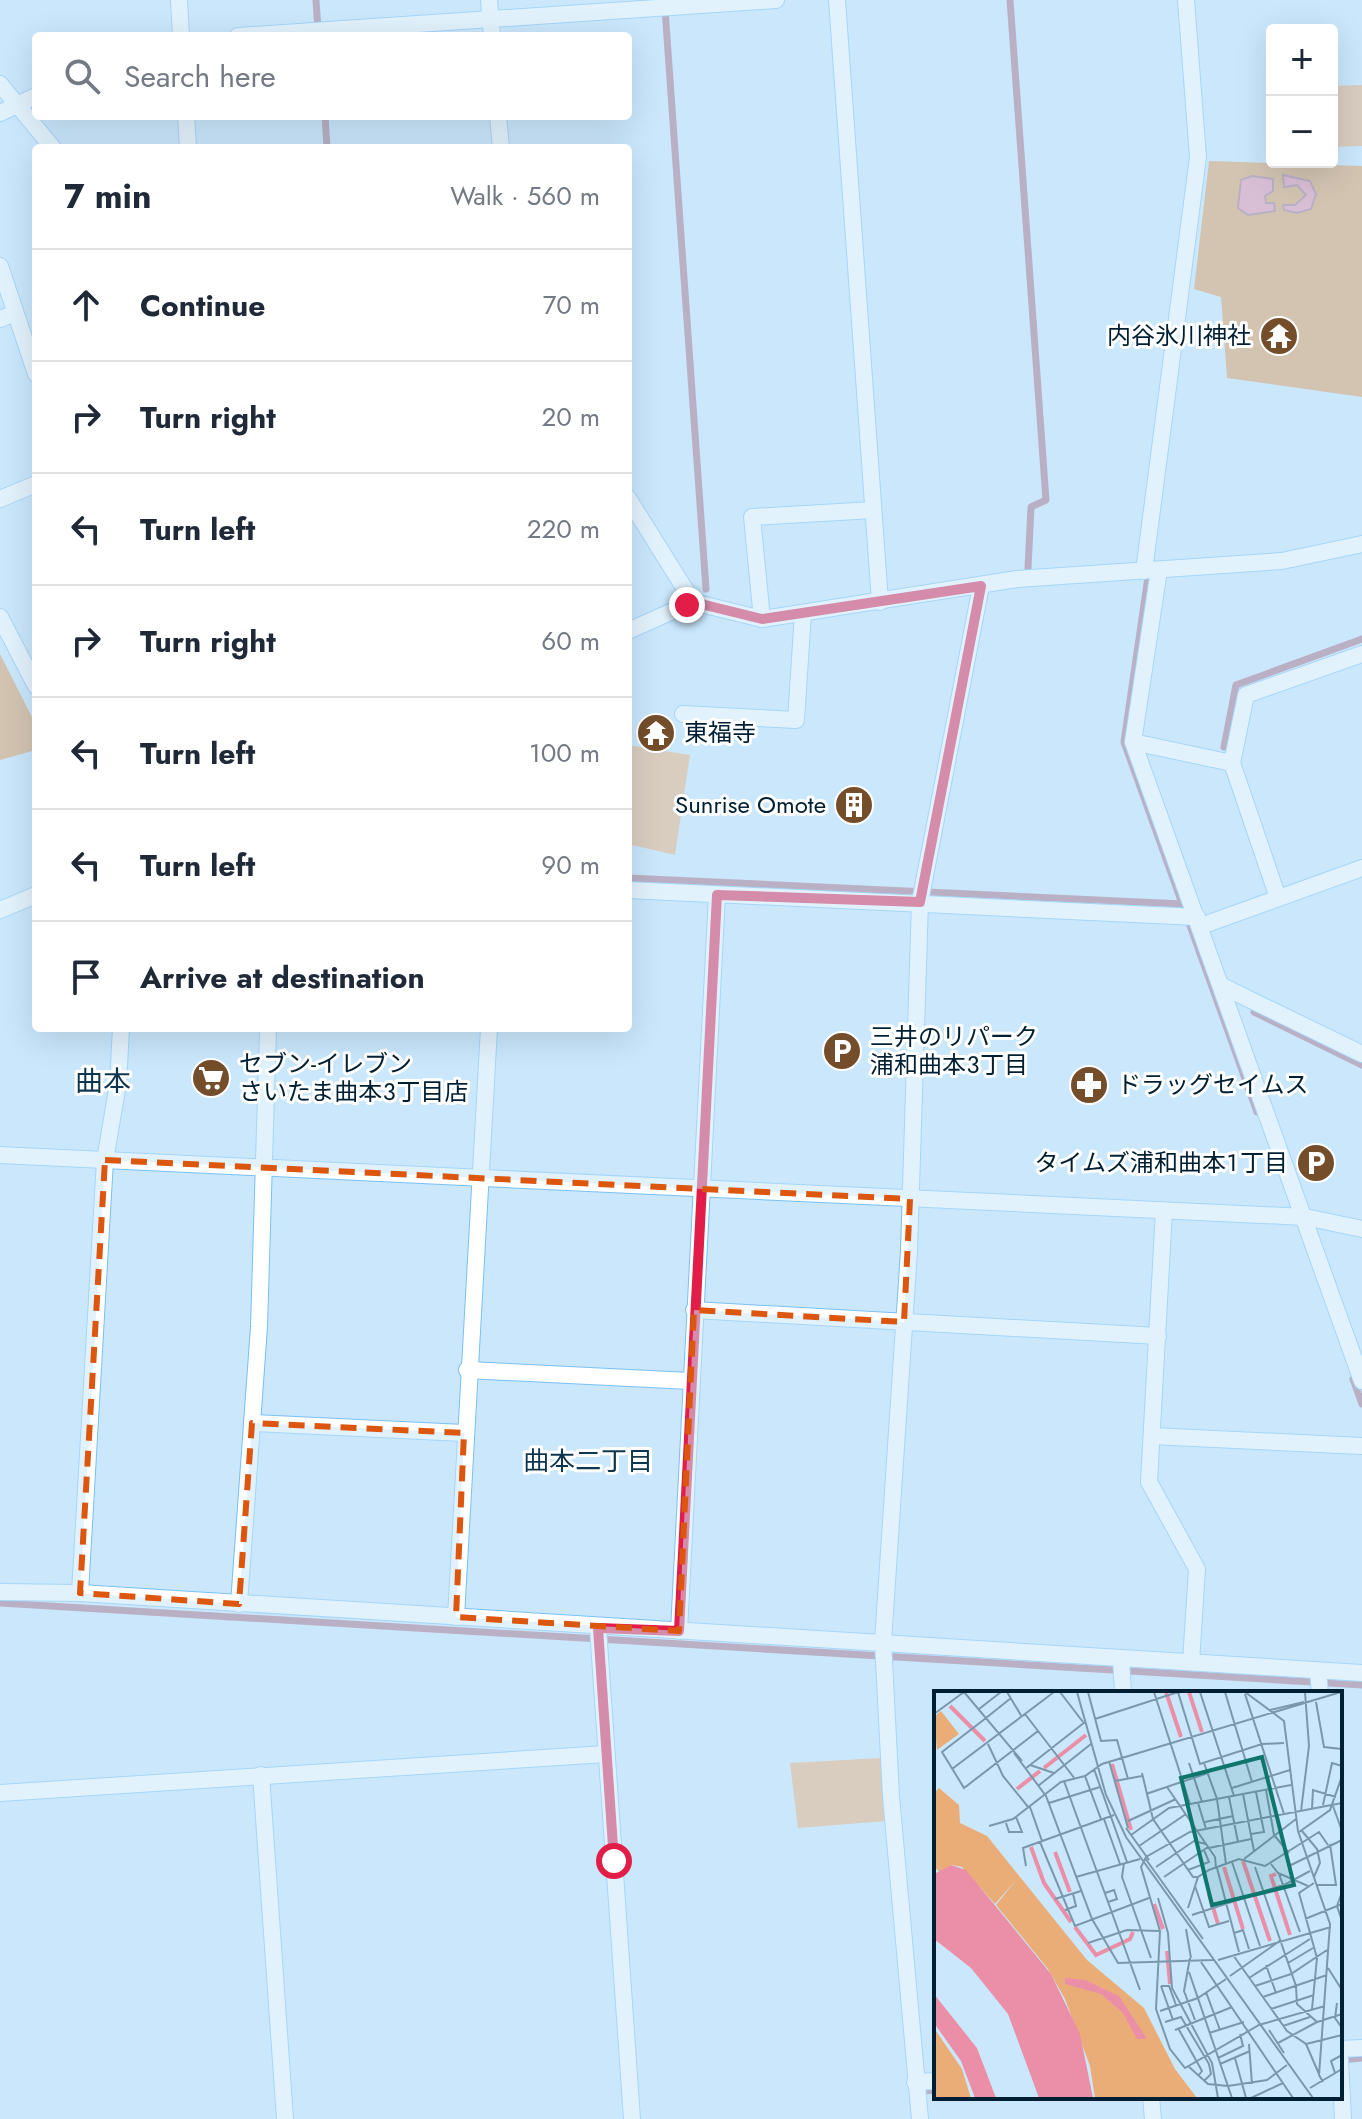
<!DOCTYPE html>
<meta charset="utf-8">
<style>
:root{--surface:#fff;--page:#f2f2f3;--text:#1f2937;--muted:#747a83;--line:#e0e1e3}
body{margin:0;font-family:Jost,"Noto Sans JP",sans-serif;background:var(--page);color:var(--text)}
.controls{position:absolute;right:24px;top:24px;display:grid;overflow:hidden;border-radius:8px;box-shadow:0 8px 32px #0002}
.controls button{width:72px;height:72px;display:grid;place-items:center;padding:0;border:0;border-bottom:2px solid var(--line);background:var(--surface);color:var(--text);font:40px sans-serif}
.stop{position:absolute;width:24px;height:24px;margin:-18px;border:6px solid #e11d48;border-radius:50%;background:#fff}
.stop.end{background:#e11d48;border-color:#fff;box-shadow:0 2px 8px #0008}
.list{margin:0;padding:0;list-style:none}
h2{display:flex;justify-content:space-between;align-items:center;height:104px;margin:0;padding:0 32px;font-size:34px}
h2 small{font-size:26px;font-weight:400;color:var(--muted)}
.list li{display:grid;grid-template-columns:52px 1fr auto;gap:24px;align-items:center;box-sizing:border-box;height:112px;padding:0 32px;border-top:2px solid var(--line)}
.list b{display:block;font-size:30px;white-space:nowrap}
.list em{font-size:26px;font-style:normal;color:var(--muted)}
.icon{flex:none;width:44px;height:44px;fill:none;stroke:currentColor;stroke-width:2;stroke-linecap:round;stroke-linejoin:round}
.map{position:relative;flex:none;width:1362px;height:2119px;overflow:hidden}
.search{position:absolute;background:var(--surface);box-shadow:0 8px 32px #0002;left:32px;top:32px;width:600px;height:88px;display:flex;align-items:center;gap:20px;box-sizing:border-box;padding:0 28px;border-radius:8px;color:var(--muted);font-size:30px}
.panel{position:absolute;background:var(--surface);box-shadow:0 8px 32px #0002;left:32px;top:144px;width:600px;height:888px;border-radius:8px}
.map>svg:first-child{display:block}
.green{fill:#ebad78}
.forest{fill:#de995a}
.water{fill:#eb8fa9;stroke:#a56d86;stroke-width:2}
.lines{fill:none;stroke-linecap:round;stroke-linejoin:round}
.stream{stroke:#a56d86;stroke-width:7}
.street-casing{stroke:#79c0f4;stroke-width:18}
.street{stroke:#fff;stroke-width:16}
.route{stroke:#e11d48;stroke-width:10}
.marked{fill:none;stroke:#dc560e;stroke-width:6;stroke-dasharray:16 10;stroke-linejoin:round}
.labels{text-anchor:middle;stroke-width:6;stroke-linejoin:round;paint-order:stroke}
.poi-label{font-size:24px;fill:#011f33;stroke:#fff;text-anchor:start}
.neighbourhood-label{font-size:26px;fill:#0f364f;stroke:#fff}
.quarter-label{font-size:28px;fill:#0f364f;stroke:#fff}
.inset-river{fill:none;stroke:#eb8fa9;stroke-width:4}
.inset-road{fill:none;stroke:#7a97ac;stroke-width:2}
.view{fill:#0f766e;fill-opacity:0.15;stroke:#0f766e;stroke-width:4}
.inset-edge{fill:none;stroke:#011f33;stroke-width:4}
</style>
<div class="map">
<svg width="1362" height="2119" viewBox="0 0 1362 2119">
<rect width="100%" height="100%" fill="#cbe7fc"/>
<!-- green -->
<g class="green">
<polygon points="1362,85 1362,146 1332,147 1332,86"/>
<polygon points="628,745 690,755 675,855 628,844"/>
<polygon points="881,1758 887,1821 798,1828 790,1763"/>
</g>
<!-- forest -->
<g class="forest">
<polygon points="1209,161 1362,166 1362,397 1227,378 1221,297 1194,289"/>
<polygon points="0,654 36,725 36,750 0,760"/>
</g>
<!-- water -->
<g class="water">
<polygon points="1283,175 1310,181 1316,194 1311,209 1297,213 1284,210 1283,205 1295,205 1306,195 1297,185 1284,187"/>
<polygon points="1252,176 1273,179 1273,191 1265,196 1266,203 1274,203 1275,211 1248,215 1238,208 1241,180"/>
</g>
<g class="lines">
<!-- stream -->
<g class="stream">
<polyline points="316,0 318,30"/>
<polyline points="1010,0 1046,500 1031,507 1028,568"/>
<polyline points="665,9 706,589"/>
<polyline points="325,116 327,148"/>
<polyline points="1148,577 1124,742 1257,1112"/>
<polyline points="1224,747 1236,685 1362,639"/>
<polyline points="628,878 1183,904"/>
<polyline points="1254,1012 1362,1065"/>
<polyline points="1353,1379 1362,1404"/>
<polyline points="0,1603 1362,1685"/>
<polyline points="1342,2060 1362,2058"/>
<polyline points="922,2091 936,2090"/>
</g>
<!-- street casing -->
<g class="street-casing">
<g id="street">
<polyline points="179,0 181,36"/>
<polyline points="489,0 492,36"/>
<polyline points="837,0 880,602"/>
<polyline points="238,36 776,0"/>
<polyline points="0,84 53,148"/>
<polyline points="0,113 36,96"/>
<polyline points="186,116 188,148"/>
<polyline points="498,116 501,148"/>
<polyline points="0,266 36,374"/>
<polyline points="0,319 15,313"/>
<polyline points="628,498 693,602 762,619 1017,579 1282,561 1362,544"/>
<polyline points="0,499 36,484"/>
<polyline points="1159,570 1133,742 1362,1381"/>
<polyline points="1144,571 1198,157 1186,0"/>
<polyline points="0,617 36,686"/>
<polyline points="762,619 752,517 873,510"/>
<polyline points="628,631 693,602"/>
<polyline points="683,714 796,720 803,613"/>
<polyline points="1133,742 1232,763"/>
<polyline points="628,890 1197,917"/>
<polyline points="1278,898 1232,763 1246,695 1362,654"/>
<polyline points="0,910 36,895"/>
<polyline points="1201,926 1362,868"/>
<polyline points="1222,986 1362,1054"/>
<polyline points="0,1155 1305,1217 1362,1229"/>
<polyline points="1164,1211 1149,1482 1197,1569 1191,1662"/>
<polyline points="694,1310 1158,1336"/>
<polyline points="467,1370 690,1381"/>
<polyline points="252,1423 464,1433"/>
<polyline points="1152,1436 1362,1446"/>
<polyline points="0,1592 80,1593 1362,1673"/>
<polyline points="80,1593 105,1160 118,1084 121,1028"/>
<polyline points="239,1604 259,1327 268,1028"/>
<polyline points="456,1617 489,1028"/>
<polyline points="598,1628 632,2119"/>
<polyline points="679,1631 717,895"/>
<polyline points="1121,1659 1123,1693"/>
<polyline points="1318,1671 1320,1693"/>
<polyline points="261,1775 285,2119"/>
<polyline points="0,1793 606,1754"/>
<polyline points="1340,2049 1362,2048"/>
<polyline points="1340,2059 1343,2119"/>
<polyline points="915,2082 936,2081"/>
<polyline points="1151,2097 1153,2119"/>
<polyline points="920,2119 891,1796 883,1642 909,1251 920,902 981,586"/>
</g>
</g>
<!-- street -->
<use href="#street" class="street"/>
</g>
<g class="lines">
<!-- route -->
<polyline class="route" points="614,1861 598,1628 679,1631 717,895 920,902 981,586 762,619 693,602 687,605"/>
</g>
<!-- marked area -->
<path d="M0 0H1362V2119H0ZM 105,1160 L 910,1199 L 904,1322 L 694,1310 L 679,1631 L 456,1617 L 464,1433 L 252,1423 L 239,1604 L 80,1593 Z" fill="#cbe7fc" fill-opacity=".55" fill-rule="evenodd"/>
<path class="marked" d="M 105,1160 L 910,1199 L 904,1322 L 694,1310 L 679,1631 L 456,1617 L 464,1433 L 252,1423 L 239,1604 L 80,1593 Z"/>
<!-- icons -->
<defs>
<g id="temple-disc" transform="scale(2)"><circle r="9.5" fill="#744e2b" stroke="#fff"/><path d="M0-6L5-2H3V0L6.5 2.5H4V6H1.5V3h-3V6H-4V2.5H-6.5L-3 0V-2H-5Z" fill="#fff"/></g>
<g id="building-disc" transform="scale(2)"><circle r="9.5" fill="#744e2b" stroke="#fff"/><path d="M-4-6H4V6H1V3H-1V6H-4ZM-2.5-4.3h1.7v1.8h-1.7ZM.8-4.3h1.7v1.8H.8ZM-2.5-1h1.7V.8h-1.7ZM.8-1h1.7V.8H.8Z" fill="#fff"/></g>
<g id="parking-disc" transform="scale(2)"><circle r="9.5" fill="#744e2b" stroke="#fff"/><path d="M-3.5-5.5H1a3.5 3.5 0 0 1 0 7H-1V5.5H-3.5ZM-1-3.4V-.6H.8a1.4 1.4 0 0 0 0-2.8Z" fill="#fff"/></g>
<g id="supermarket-disc" transform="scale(2)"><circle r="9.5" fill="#744e2b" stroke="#fff"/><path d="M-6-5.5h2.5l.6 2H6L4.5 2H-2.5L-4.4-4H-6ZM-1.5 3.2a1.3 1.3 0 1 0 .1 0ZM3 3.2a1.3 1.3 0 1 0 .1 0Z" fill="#fff"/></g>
<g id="pharmacy-disc" transform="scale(2)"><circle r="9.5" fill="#744e2b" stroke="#fff"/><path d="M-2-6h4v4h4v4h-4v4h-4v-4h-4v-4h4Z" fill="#fff"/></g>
</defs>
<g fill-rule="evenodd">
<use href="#temple-disc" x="1279" y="336"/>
<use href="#temple-disc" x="656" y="733"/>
<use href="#building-disc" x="854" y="805"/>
<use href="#parking-disc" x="842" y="1051"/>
<use href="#supermarket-disc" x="211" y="1078"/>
<use href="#pharmacy-disc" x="1089" y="1085"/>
<use href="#parking-disc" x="1316" y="1163"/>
</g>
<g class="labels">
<!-- poi labels -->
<g class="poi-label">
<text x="1251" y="344" text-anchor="end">内谷氷川神社</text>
<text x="684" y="741">東福寺</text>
<text x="826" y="813" text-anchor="end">Sunrise Omote</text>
<text x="870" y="1045">三井のリパーク<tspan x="870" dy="28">浦和曲本３丁目</tspan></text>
<text x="239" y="1072">セブン-イレブン<tspan x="239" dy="28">さいたま曲本３丁目店</tspan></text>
<text x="1117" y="1093">ドラッグセイムス</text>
<text x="1288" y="1171" text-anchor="end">タイムズ浦和曲本１丁目</text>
</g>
<!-- neighbourhood labels -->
<g class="neighbourhood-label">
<text x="588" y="1470">曲本二丁目</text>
</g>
<!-- quarter labels -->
<g class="quarter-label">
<text x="103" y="1091">曲本</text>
</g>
</g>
<!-- overview -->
<g transform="translate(934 1691)">
<rect width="408" height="408" fill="#cbe7fc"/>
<path d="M 7,20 L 25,43 L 3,59 L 0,26 ZM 5,97 L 25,114 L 26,132 L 53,145 L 153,269 L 210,317 L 241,378 L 263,407 L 161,407 L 156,375 L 131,308 L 114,278 L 62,214 L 82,189 L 61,213 L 28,176 L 17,174 L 6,181 L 0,176 L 0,102 ZM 0,337 L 28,378 L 37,407 L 0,407 Z" fill="#ebad78"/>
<path d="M 17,174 L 32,179 L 117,283 L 146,343 L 159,407 L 105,407 L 74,323 L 37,277 L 0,248 L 0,183 ZM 131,287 L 151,289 L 185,305 L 213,348 L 203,348 L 189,322 L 167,303 L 131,293 ZM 0,303 L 43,357 L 62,407 L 41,407 L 27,370 L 0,332 Z" fill="#eb8fa9"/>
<path class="inset-river" d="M 232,1 L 247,46M 255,1 L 268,41M 16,15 L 51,50M 178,73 L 197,139M 110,77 L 152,44M 83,98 L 106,80M 97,156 L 110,192 L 137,231M 121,161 L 136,201M 309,170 L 336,250M 290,176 L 309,238M 342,183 L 337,185 L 356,244M 275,203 L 284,233M 220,213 L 229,238M 141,236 L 162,264 L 196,248 L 199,241M 233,260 L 236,293"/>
<path class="inset-road" d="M 30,1 L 88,70M 73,1 L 88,26M 126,1 L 149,31M 143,1 L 172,104 L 192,146 L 379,407M 154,1 L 167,50 L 183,49 L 194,88M 220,1 L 256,113M 266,1 L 300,105M 291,1 L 318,91M 311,1 L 350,30 L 364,140 L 396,233 L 385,384 L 389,391M 311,3 L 350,123M 382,11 L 390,56 L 408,58M 45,18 L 67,1M 336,19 L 370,11M 0,23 L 30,1M 91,23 L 141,88M 52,27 L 8,61 L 30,97 L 104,40M 52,27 L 77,7M 161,28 L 244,1 L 266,73 L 328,53 L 350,52M 54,53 L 69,85 L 95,117M 80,62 L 112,105 L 158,228 L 184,272 L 279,269M 175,70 L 194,137M 255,72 L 268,111M 270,72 L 283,108 L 292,173M 96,74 L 120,82M 18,78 L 120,1M 91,78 L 151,31M 160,78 L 193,171M 208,82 L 219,128 L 259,186 L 264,186M 151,85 L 167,128M 130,90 L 206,299M 181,90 L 208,85M 104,95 L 157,53M 233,96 L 281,166 L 282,177M 298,97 L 356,79M 332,99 L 340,144 L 355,162M 212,103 L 274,82M 309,103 L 320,160M 295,106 L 304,151M 115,112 L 166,96M 264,112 L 272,138M 389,114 L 398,72 L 408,75M 399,115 L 408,140M 96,116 L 108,150M 378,118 L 379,99 L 402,106M 367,120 L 375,55 L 371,1M 170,128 L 186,173M 194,130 L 242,108M 271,131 L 299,125M 72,132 L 75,141 L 88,141 L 82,126M 55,135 L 79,128 L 127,91 L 151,85 L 168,73 L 407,1M 192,137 L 215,169M 368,140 L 383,158 L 386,172 L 380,186M 365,141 L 396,119 L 408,85M 317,143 L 330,141 L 322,101M 197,144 L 235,117 L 357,94M 106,151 L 141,235 L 215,207M 205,155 L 252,123M 275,157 L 317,148M 211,167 L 269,248M 310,168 L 362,128M 298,171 L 326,255M 190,172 L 188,186 L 217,267M 337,173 L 344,182 L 374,195M 92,175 L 89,157 L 180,124M 355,175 L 408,149M 222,176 L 260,150 L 272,153M 321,176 L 362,295 L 363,313 L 383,331 L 408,323M 283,177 L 305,261M 254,179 L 275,171 L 270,159M 345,183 L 366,241M 142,186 L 206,168M 230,186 L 274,156M 383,194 L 402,194 L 396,153M 261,195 L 275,236 L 295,230M 408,201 L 403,215 L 408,230M 171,202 L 180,199 L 183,208 L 174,211M 224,207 L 234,242 L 238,297 L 278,372 L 284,407M 121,208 L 147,200M 254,217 L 264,186 L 275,179 L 305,168 L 331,175 L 385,141 L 394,154M 131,219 L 142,215 L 139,203M 258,224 L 352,193 L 376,180M 371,228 L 408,213M 252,238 L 257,267M 300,242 L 309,239 L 315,258M 154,252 L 193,239 L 225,240M 299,264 L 353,340 L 372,353 L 385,383M 256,267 L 250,300 L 261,329M 284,269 L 397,236M 267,271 L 359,407M 354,272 L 379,257M 332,274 L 342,302M 394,277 L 408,299M 255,281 L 298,407M 296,285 L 347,249M 315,287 L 376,248M 227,295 L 239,329M 227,295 L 235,295 L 242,314M 321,295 L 357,283 L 393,259M 272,301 L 286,339M 329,306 L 393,284M 403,312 L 401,327 L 408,337M 391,315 L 325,334 L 251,377 L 236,358 L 222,318 L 226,240 L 207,176 L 212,166 L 256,141 L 408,112M 337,318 L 380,304M 378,318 L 383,267 L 365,202 L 380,192M 226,320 L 264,307 L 292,288M 231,331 L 247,326 L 275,373 L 277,383 L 270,390M 349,335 L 376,326M 244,337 L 268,380 L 264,385M 241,339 L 298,316M 335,339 L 350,362M 275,342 L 310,331M 344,352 L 383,331M 315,353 L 318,393M 372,353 L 408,344M 284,367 L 309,355 L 306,343M 301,367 L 312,407M 286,373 L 316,360M 254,375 L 274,393 L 294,395 L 333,389 L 353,374M 401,382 L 397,370 L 408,364M 376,397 L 408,378M 317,407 L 349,392"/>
<path class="view" d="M 328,66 L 360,194 L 278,214 L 247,87 Z"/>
<rect width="408" height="408" class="inset-edge"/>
</g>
</svg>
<div class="controls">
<button>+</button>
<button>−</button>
</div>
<div class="stop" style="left:614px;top:1861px"></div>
<div class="stop end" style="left:687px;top:605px"></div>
<div class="search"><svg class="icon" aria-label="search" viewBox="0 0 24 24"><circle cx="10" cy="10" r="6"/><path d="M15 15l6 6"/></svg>Search here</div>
<section class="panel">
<h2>7 min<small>Walk · 560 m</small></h2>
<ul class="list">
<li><svg class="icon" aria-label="ahead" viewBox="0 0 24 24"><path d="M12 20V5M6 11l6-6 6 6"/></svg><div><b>Continue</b></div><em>70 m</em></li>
<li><svg class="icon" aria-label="right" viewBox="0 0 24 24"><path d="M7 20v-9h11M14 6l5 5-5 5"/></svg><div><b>Turn right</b></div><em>20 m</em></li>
<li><svg class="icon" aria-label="left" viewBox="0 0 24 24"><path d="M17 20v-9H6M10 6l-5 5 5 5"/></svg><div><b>Turn left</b></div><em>220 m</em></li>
<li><svg class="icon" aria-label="right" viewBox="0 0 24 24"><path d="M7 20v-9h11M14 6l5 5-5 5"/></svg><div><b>Turn right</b></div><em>60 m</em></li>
<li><svg class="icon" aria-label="left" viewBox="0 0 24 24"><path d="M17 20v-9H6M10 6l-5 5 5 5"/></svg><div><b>Turn left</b></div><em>100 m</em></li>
<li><svg class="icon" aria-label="left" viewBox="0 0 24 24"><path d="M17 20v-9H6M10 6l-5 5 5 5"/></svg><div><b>Turn left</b></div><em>90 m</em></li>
<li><svg class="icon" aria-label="arrive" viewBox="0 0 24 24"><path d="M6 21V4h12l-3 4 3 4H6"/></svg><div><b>Arrive at destination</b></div></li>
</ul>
</section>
</div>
